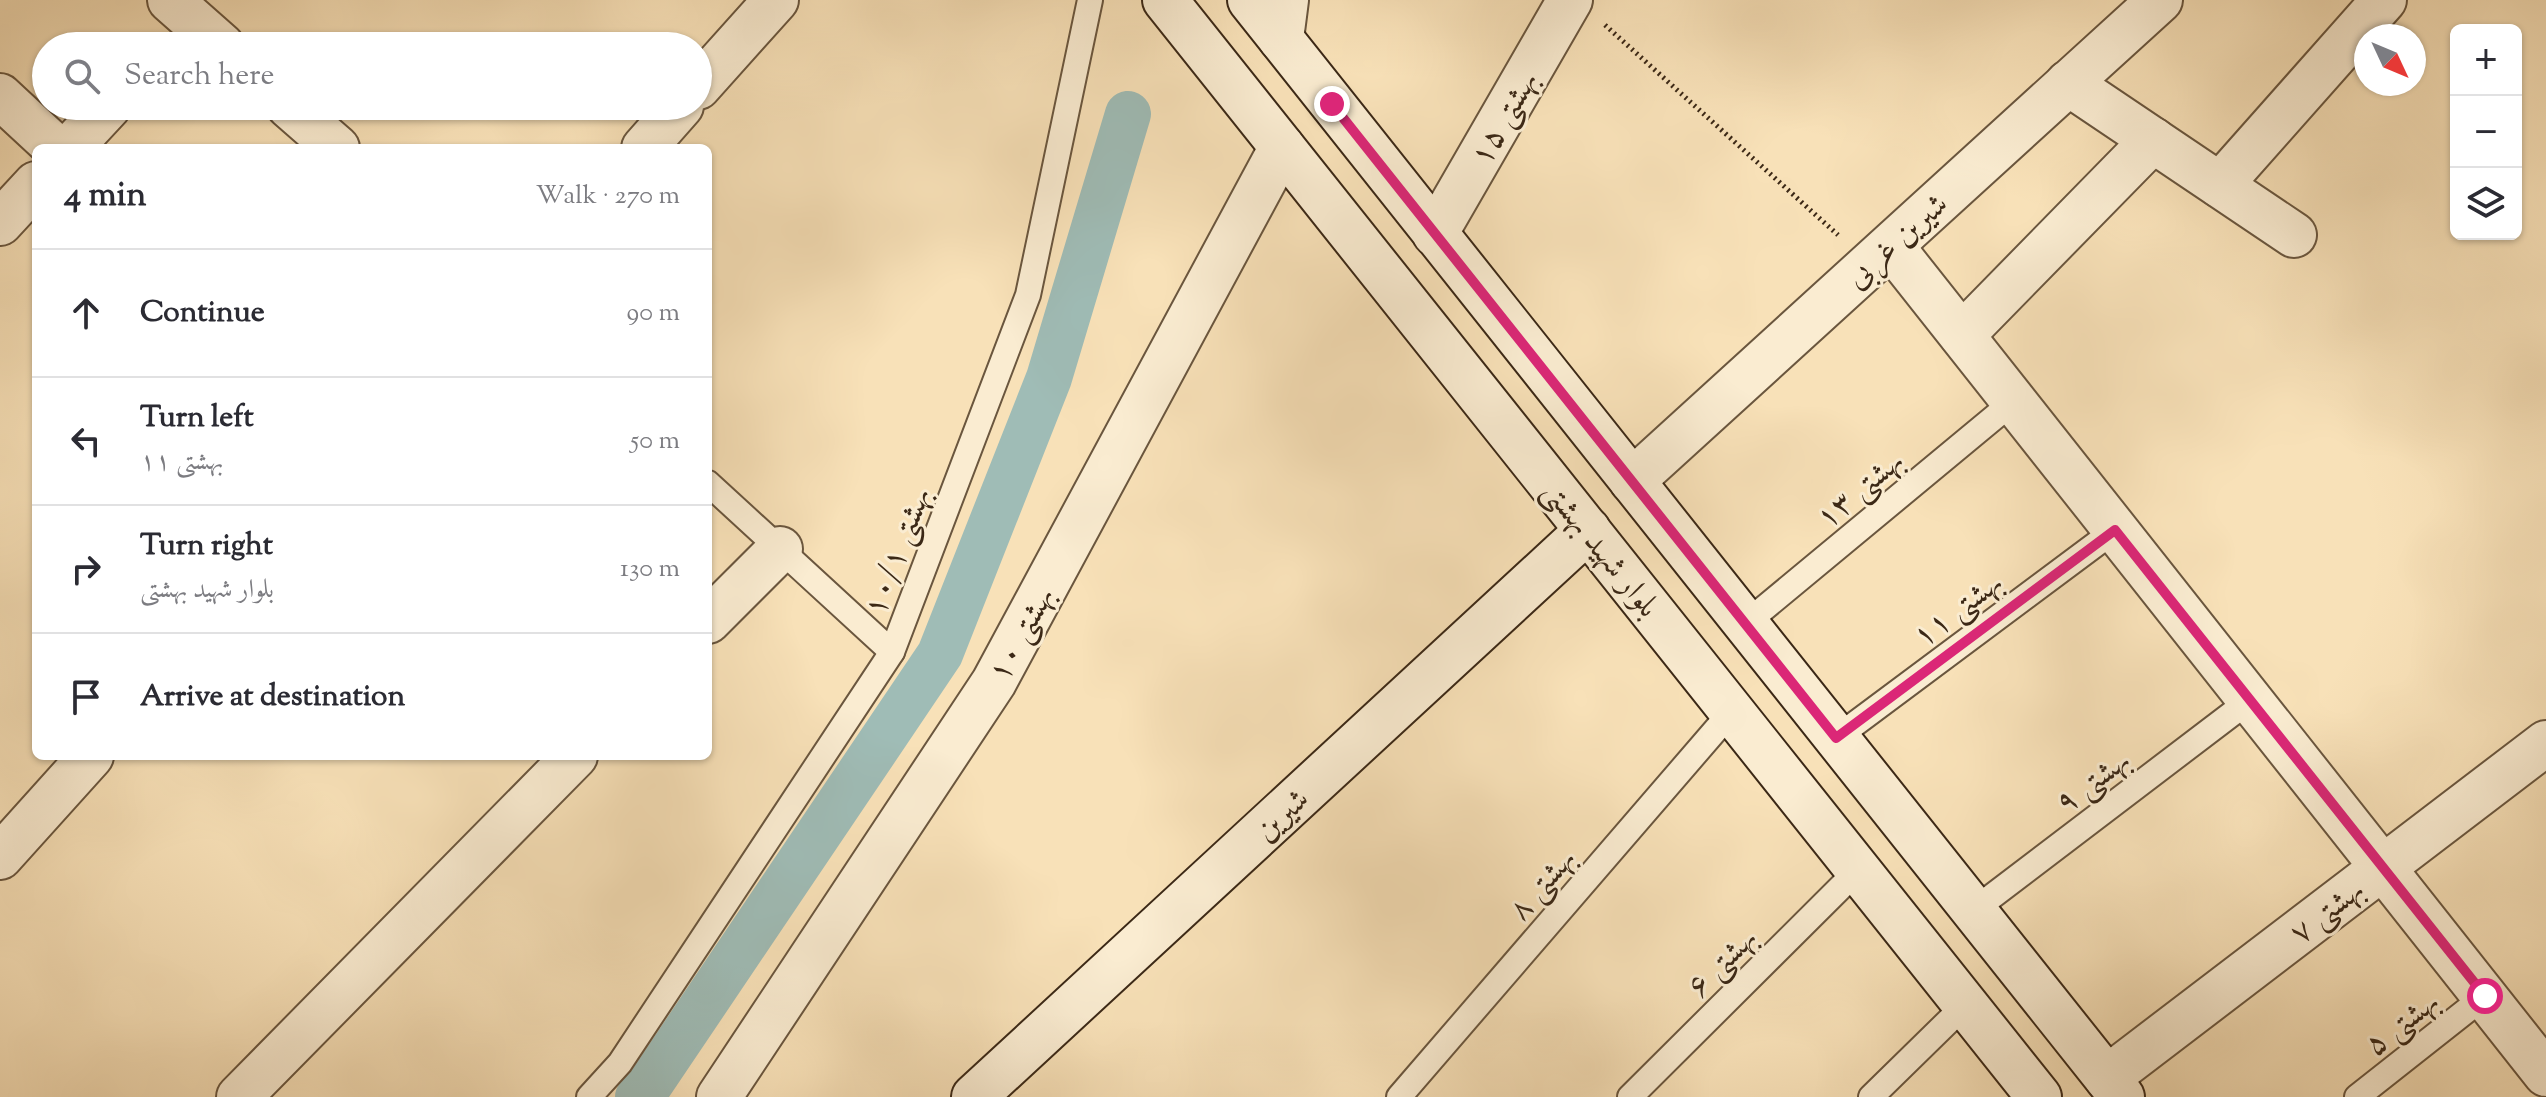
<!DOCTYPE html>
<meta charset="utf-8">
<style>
:root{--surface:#fff;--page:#f2f2f3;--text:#2b2b33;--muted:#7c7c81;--line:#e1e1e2}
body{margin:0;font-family:"Sorts Mill Goudy",Amiri,serif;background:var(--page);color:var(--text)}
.controls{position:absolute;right:24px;top:24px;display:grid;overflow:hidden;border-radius:12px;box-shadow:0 2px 6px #0004}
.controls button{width:72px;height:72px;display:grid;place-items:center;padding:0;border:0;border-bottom:2px solid var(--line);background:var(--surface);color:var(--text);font:40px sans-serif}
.compass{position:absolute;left:2354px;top:24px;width:72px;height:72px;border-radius:50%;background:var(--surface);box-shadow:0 2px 6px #0004;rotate:134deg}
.stop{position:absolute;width:24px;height:24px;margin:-18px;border:6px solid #db2777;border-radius:50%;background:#fff}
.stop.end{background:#db2777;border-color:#fff;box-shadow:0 2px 8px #0008}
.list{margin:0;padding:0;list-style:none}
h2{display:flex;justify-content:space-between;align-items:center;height:104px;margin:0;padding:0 32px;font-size:34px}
h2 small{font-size:26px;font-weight:400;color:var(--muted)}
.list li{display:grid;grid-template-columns:52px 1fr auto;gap:24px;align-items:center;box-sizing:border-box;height:128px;padding:0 32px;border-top:2px solid var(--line)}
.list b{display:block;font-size:30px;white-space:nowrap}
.list p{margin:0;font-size:26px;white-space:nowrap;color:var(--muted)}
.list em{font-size:26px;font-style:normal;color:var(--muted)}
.icon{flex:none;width:44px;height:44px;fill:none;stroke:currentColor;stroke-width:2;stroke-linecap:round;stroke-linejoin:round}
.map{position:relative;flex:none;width:2546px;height:1097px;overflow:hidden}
.search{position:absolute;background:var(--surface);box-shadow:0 2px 6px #0004;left:32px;top:32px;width:680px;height:88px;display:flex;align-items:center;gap:20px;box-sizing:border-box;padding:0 28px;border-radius:44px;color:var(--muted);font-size:30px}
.panel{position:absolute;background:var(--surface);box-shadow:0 2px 6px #0004;left:32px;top:144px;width:680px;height:616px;border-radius:12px}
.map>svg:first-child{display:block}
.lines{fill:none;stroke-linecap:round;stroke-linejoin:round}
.canal{stroke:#9fbcb6;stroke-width:46}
.lane-casing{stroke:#6a563e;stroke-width:28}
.street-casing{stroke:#6a563e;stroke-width:48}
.secondary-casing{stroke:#3b2816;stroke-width:48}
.path{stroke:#3b2816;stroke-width:5;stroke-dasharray:2 4;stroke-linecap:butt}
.lane{stroke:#faecd1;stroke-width:24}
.street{stroke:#faecd1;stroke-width:44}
.secondary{stroke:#faecd1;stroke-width:44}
.route{stroke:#db2777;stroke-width:10}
.labels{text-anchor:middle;stroke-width:6;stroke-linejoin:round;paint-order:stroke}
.street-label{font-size:32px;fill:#3b2816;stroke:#faecd1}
</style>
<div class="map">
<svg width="2546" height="1097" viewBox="0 0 2546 1097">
<rect width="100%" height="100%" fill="#f8e1b8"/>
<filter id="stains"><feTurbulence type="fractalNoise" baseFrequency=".0025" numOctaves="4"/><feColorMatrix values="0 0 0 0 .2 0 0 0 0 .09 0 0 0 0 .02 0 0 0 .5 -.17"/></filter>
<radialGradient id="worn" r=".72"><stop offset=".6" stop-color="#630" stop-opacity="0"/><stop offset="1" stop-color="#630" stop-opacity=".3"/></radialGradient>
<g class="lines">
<!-- canal -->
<polyline class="canal" points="638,1097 648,1087 940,654 1049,378 1128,114"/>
<!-- lane casing -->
<g class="lane-casing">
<g id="lane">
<polyline points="708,483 892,652"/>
<polyline points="1745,624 2014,401"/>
<polyline points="1836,738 2115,530"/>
<polyline points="1974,910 2250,700"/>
<polyline points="589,1097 620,1063 892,652 1028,295 1090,0"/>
<polyline points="1399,1097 1732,711"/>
<polyline points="1630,1097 1858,870"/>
<polyline points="1871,1097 1965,1005"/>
<polyline points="2357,1097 2485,996"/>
</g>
</g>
<!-- street casing -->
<g class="street-casing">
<g id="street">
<polyline points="170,0 222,46"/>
<polyline points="1281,39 1286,0"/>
<polyline points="2068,83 2294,235"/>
<polyline points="698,87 776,0"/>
<polyline points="0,96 56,148"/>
<polyline points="289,106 337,148"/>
<polyline points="70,148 109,106"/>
<polyline points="644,148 681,106"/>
<polyline points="2220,185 2384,0"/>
<polyline points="0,223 36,184"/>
<polyline points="1435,234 1570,0"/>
<polyline points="1891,246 2546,1074"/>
<polyline points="1962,335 2153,140"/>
<polyline points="1632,481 2160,0"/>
<polyline points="708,621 780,549"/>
<polyline points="0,857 91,756"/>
<polyline points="2107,1078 2546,743"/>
<polyline points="239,1097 575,756"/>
<polyline points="719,1097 994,682 1282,147"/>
</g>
</g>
<!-- secondary casing -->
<g class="secondary-casing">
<g id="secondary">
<polyline points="1165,0 2039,1097"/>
<polyline points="1250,0 2122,1097"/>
<polyline points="974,1097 1588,530"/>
</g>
</g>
<!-- path -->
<polyline class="path" points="1605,25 1838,235"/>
<!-- lane -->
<use href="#lane" class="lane"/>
<!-- street -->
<use href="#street" class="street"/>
<!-- secondary -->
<use href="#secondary" class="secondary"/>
</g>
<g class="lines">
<!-- route -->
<polyline class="route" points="1332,104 1836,738 2115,530 2485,996"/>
</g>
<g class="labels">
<!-- street labels -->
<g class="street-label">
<text transform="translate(1503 117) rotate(-60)" y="11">بهشتی ۱۵</text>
<text transform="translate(1896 240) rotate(-42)" y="11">شیرین غربی</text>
<text transform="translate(1859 488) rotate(-40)" y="11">بهشتی ۱۳</text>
<text transform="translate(1602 548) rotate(51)" y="11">بلوار شهید بهشتی</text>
<text transform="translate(896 551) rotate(-69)" y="11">بهشتی ۱۰/۱</text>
<text transform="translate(1957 608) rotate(-37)" y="11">بهشتی ۱۱</text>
<text transform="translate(1020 633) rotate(-61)" y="11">بهشتی ۱۰</text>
<text transform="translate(2092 780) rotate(-37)" y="11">بهشتی ۹</text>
<text transform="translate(1281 814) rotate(-43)" y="11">شیرین</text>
<text transform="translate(1541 883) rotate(-49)" y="11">بهشتی ۸</text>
<text transform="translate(2326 910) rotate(-38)" y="11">بهشتی ۷</text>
<text transform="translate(1721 961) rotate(-45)" y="11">بهشتی ۶</text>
<text transform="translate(2401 1022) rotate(-38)" y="11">بهشتی ۵</text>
</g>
</g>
<rect width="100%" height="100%" filter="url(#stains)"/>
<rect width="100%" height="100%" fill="url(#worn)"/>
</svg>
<div class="controls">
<button>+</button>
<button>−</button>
<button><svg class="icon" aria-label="layers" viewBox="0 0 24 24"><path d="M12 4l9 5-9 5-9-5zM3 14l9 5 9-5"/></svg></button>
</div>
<svg class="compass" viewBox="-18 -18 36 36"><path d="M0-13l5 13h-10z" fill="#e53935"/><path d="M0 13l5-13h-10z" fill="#7c7c81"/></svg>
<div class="stop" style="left:2485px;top:996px"></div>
<div class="stop end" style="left:1332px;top:104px"></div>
<div class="search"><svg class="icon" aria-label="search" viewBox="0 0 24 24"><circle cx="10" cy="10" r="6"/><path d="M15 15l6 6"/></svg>Search here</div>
<section class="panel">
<h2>4 min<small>Walk · 270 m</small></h2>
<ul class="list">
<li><svg class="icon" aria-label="ahead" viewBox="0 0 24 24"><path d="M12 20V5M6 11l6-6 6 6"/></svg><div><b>Continue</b></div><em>90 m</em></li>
<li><svg class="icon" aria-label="left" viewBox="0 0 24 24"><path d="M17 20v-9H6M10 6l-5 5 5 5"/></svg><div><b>Turn left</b><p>بهشتی ۱۱</p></div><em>50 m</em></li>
<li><svg class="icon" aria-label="right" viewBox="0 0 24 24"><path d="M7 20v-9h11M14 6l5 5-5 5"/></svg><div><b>Turn right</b><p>بلوار شهید بهشتی</p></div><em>130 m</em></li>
<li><svg class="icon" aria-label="arrive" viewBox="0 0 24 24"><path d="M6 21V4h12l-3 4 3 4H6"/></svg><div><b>Arrive at destination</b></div></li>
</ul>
</section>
</div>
